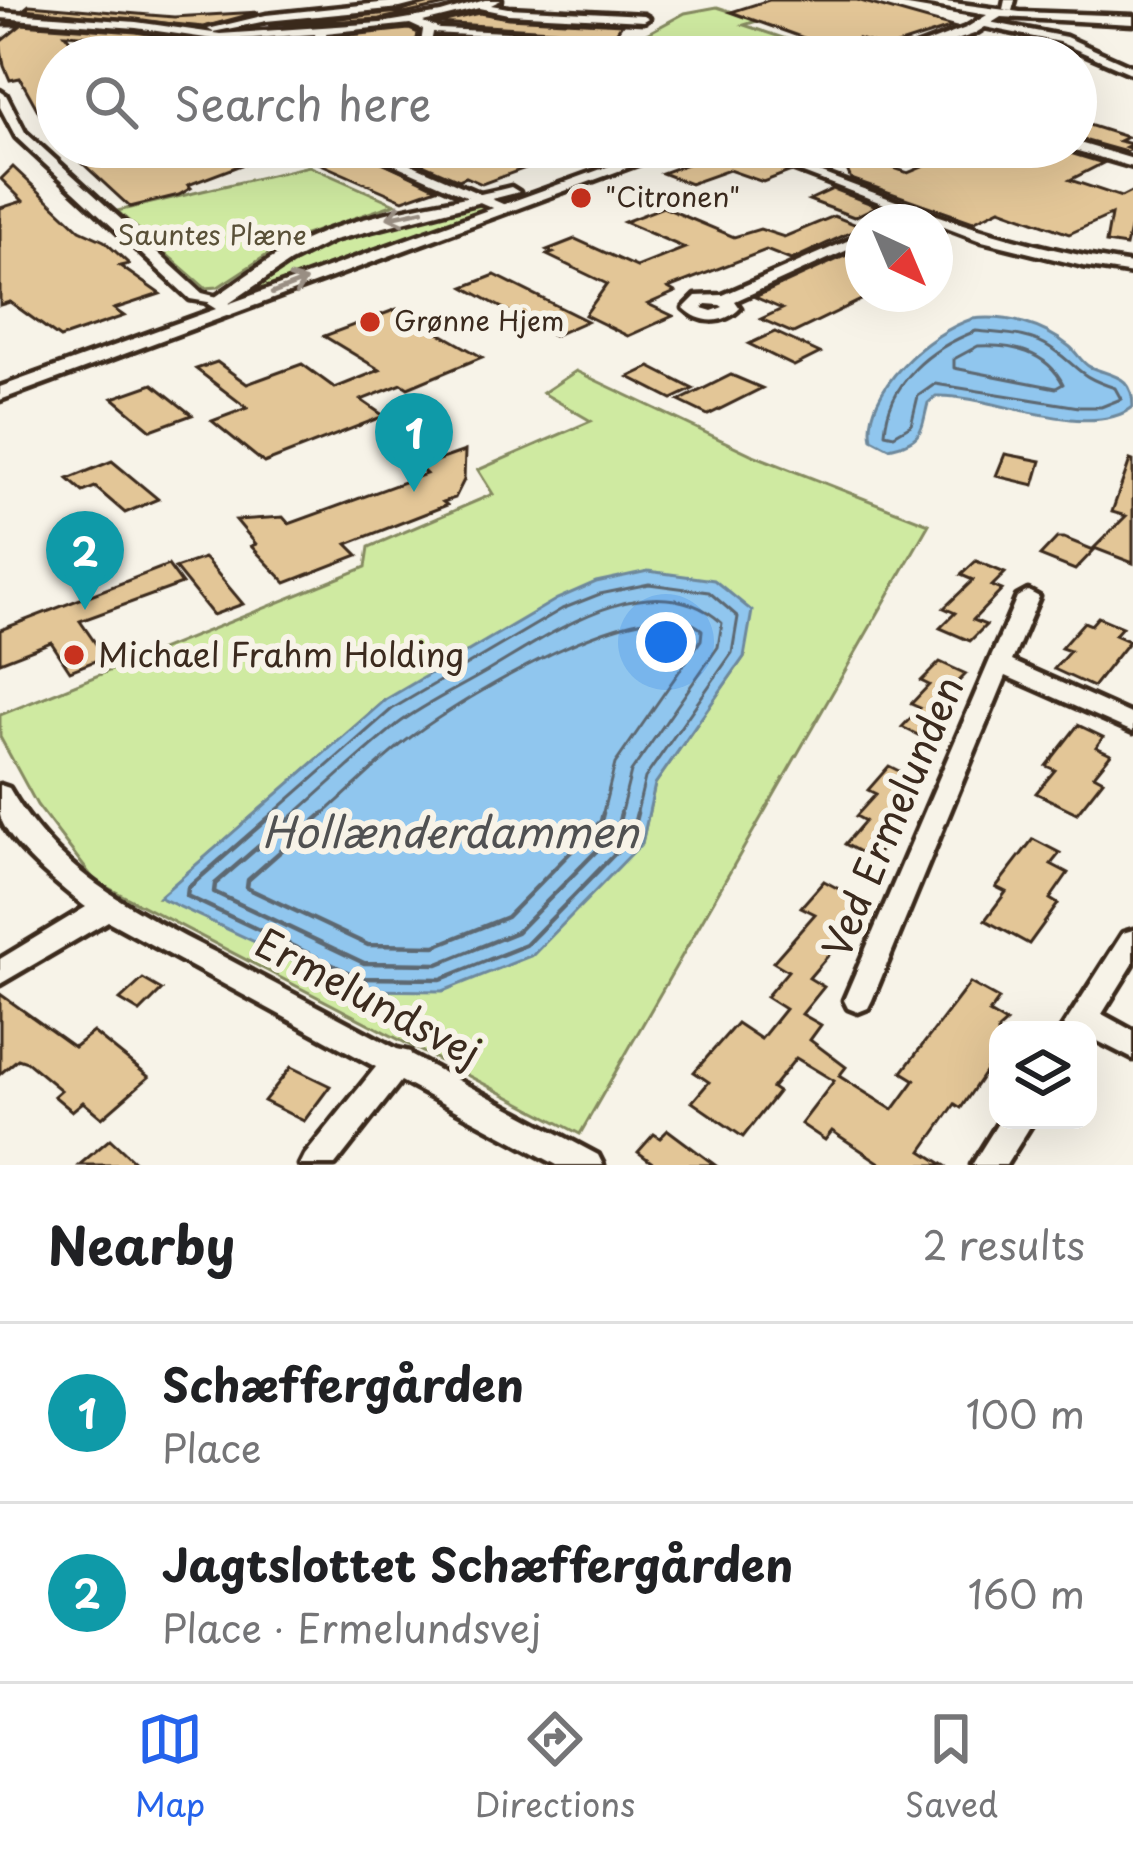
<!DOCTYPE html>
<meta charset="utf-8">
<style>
:root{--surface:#fff;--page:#f2f2f2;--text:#202124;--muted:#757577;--line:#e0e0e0;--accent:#2563eb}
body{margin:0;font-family:"Playpen Sans",sans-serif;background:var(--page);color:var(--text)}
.controls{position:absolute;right:36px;bottom:36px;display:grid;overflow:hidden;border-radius:24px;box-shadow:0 12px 48px #0002}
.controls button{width:108px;height:108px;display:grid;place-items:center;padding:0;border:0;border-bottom:3px solid var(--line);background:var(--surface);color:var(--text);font:60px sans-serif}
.compass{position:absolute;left:845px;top:204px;width:108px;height:108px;border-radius:50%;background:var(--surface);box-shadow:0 12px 48px #0002;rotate:136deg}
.you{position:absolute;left:666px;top:642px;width:42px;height:42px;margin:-30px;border:9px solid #fff;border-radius:50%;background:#1a73e8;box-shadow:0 0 0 18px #1a73e833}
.badge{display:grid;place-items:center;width:78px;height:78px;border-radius:50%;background:var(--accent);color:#fff;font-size:39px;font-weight:700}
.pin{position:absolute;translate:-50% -99px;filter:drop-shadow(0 3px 6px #0008)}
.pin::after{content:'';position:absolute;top:63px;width:42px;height:36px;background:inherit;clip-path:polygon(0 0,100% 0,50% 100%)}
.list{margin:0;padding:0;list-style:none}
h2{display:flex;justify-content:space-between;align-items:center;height:156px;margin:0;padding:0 48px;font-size:51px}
h2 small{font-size:39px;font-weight:400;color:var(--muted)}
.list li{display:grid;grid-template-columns:78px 1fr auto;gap:36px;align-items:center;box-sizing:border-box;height:180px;padding:0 48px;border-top:3px solid var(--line)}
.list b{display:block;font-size:45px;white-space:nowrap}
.list p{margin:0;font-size:39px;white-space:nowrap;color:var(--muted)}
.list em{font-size:39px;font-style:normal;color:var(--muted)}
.icon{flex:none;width:66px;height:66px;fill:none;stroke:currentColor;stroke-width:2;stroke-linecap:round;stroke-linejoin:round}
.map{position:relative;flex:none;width:1133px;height:1165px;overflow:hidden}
.search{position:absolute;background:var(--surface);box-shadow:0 12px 48px #0002;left:36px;right:36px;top:36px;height:132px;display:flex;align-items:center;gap:30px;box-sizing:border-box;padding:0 42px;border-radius:66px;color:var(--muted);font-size:45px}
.sheet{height:516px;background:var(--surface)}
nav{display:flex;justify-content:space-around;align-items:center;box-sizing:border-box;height:168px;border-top:3px solid var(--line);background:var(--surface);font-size:33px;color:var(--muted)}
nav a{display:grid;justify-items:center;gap:6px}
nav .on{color:var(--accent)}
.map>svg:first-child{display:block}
.green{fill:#cfeaa1;stroke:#858a60;stroke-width:3;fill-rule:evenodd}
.water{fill:#90c6ee;stroke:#6e889b;stroke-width:3}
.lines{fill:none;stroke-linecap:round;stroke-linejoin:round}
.shore-far1{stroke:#5d6871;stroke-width:3}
.shore{stroke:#5d6871;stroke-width:4.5}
.building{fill:#e3c697;stroke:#3b2a1e;stroke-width:3}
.minor-casing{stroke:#3b2a1e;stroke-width:9}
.tertiary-casing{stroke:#3b2a1e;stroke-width:9}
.minor{fill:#f7f3e8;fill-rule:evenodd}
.tertiary{fill:#f7f3e8;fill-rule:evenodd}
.oneway{stroke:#998e83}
.poi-dot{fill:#c8321e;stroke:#f7f3e8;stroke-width:4.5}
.labels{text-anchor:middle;stroke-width:12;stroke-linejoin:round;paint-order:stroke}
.far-poi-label{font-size:27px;fill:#3b2a1e;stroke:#f7f3e8;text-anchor:start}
.far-park-label{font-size:27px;fill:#595038;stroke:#f7f3e8}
.poi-label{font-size:33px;fill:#3b2a1e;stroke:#f7f3e8;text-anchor:start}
.near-street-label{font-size:39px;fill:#3b2a1e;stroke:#f7f3e8}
.near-water-label{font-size:42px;font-style:italic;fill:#505152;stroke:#f7f3e8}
</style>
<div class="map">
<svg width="1133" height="1165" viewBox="0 0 1133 1165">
<rect width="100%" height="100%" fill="#f7f3e8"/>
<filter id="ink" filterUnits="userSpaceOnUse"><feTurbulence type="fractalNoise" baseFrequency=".00833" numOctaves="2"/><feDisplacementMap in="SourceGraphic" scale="24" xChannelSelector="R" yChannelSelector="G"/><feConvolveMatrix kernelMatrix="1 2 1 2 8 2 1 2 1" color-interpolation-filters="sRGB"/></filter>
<g filter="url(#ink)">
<!-- green -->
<g class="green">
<path d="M 717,7 L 742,15 L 776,15 L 744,25 L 804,45 L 829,40 L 882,52 L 700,45 C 675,62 643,58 617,50 L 685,13 Z"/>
<polygon points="309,166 395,204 290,240 218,287 205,288 117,211"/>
<polygon points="473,203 493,209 246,298 235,298 319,243"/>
<path d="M 576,371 L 753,455 L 929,524 L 580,1134 L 95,881 L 37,805 L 0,737 L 0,715 L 366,567 L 369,547 L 493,494 L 478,470 L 591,421 L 543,393 ZM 744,657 L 655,784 L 642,843 L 160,897 L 385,700 Z"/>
</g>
<!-- water -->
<g class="water">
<path d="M 972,319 C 1008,315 1043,325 1070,347 C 1077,353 1083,364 1090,367 C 1114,377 1133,375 1133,407 C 1088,442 990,394 936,396 L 928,403 C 921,430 924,441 889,448 L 872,439 C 862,390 931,332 972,319 Z"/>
<polygon points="648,571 714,580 752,611 744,657 655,784 642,843 533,955 443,991 357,990 159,897 385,700 557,599 596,582"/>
</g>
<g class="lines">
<!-- shore-far1 -->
<g class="shore-far1">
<path d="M 976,331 C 1001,334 1030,333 1051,348 C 1081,368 1075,375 1115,388 L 1121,399 L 1101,407 L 1079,407 L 935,384 L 918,396 L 911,425 L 894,435 L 885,433 C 888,382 931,348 976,331 Z"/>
<path d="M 978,346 C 1012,344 1047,352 1063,384 L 1056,388 L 954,368 L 954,359 Z"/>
<polyline points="270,816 392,709 562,609 600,594 649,584 709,592 738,617 732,653 645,778 636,816"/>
<path d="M 293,816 C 328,785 362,753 398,724 C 425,704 457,689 486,672 C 551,634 652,560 722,623 L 718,647 L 631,772 L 620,816"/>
<path d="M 321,816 C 351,790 380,760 411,737 C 461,700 648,583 702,630 L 701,640 L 615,764 L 602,816"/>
</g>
<!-- shore -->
<g class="shore">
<polyline points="274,813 188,888 187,896 360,978 441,979 526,945 631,837 637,813"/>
<polyline points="297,813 215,884 214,892 364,963 438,964 517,932 617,830 621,813"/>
<polyline points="324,813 248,880 247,888 368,945 435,946 507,917 601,821 603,813"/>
</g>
</g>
<!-- building -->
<g class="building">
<polygon points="435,0 469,0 380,19 268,25 400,12"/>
<polygon points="769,0 857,0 953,27 888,48 858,39 853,57 827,57 829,47 731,12"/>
<polygon points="29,5 174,17 259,12 204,27 24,9"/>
<polygon points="479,13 508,18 622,24 615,34 437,23"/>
<polygon points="6,23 136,32 178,39 162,57 144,57 153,40 65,34 83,57 57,57 57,145 20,78 10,80 4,66 0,42 20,26 2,26"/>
<polygon points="409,29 418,33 417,39 401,48 331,37"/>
<polygon points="437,38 585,46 577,57 469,56 435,45"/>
<polygon points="311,39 316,51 331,57 277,57 272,41"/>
<polygon points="1076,121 1127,137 1119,141 1132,144 1126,147 1132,149 1126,152 1076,138"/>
<polygon points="65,147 107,147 117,156 156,147 274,147 275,152 188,185 191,188 179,195 130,207"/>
<polygon points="282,147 351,147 437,188 403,200"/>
<polygon points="383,147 422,147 440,154 470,147 523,169 482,184 466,177 459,180"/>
<polygon points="766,147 850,147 845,151 908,173 970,147 1067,147 1070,153 1103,163 1070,180 1121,197 1133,191 1133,216 1126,246 1106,243 1111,215 1069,234 1000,209 973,222 851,179 840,153 810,164"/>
<polygon points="731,148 789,172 763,182 729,170 690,184 662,173"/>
<polygon points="13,167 80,230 104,241 129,264 120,266 160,294 114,309 124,316 60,338 10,302 0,305 0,208 23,201 1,179"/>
<polygon points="833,189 877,206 854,217 809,200"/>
<polygon points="663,207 734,237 760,229 784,237 834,216 862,227 791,260 766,250 668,288 675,292 648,304 673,316 628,336 585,315 607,284 547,255 553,253 547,250 575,239 637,267 685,248 624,222"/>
<polygon points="847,255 863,261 863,299 793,333 761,319 782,309 755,297"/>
<polygon points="495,275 587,321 553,336 464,287"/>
<polygon points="397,309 482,357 408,388 402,384 361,400 384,416 264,463 212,421 247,408 196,369 217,362 247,384 302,364 335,388 380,370 324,336"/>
<polygon points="775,332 820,353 794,366 749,344"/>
<polygon points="650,367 693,389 672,399 629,377"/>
<polygon points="731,375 762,388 708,415 679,401"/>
<polygon points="153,384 192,415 151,430 113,398"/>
<polygon points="465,451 464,480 455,498 443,502 447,505 347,544 358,555 286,583 251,546 256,544 236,520 283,517 289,524 426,474 419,467"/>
<polygon points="1005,454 1041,461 1034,485 996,476"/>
<polygon points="1130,460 1133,461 1133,563 1094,548 1126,516 1112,512"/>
<polygon points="112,461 158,499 125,513 95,487 83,492 68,479"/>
<polygon points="1057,538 1064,538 1094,550 1075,570 1040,556"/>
<polygon points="204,558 208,562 243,604 213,615 175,568"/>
<polygon points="976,561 1005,573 992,586 1002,590 973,620 986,625 970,641 940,628 955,613 944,608 973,580 961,575"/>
<polygon points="168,565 182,584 80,621 105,657 70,671 51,642 0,662 0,630"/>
<polygon points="1098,617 1122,627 1115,635 1129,641 1093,687 1054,669 1070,651 1061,648 1084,622 1091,625"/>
<polygon points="940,662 966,674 947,693 957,698 940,716 946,720 928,740 902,727 920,708 911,704 929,685 921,681"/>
<polygon points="1078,725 1103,737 1096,747 1111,754 1094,775 1103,780 1077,813 1036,793 1055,770 1046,766"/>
<polygon points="889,766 917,780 896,804 906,809 886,831 894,835 873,859 845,844 865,821 856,816 876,794 868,790"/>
<polygon points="1033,839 1060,853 1051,864 1068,873 1050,899 1058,904 1029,944 985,920 1006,892 996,887"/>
<polygon points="824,881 859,900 839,924 850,930 809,978 824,987 802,1014 821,1025 810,1040 846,1067 839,1076 893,1110 915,1080 902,1072 970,983 999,999 989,1013 1006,1023 998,1030 998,1053 961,1108 955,1104 922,1151 944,1165 883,1165 832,1131 825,1140 801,1124 834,1081 796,1058 772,1088 778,1092 743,1137 692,1102 709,1082 694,1072 737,1023 761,1039 785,1009 766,997 788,971 773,962 815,914 801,907"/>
<polygon points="143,979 162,990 140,1012 120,1000"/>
<polygon points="0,994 74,1047 93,1032 149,1077 102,1118 83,1102 72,1111 54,1096 61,1090 27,1062 18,1059 0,1074"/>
<polygon points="291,1067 330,1086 304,1121 264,1101"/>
<polygon points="668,1130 676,1136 715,1165 655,1165 638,1152 654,1134 660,1138"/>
<polygon points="110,1139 138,1165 79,1165"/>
</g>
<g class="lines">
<!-- minor casing -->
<g class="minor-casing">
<g id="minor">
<polygon points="409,0 431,0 400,8 266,21 213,32 208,29 266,15"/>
<path d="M 485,0 L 501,0 L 491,5 L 508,8 L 644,15 L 649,18 L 644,21 L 508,14 L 479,8 L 423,22 L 440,29 L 612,37 L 617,40 L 612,43 L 433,33 L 430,47 L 411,57 L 323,50 L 318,47 L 315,34 L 220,40 L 136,28 L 0,18 L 0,12 L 136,22 L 220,34 L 381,23 L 441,13 ZM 410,24 L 423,30 L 421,43 L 402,53 L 328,44 L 326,33 Z"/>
<polygon points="1005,0 1015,0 1012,11 1003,9"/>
<polygon points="984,21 1066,37 1133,67 1133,74 1059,42 980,26"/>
<polygon points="0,91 6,95 25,132 202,293 226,299 226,305 190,299 16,137 0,107"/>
<polygon points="1076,142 1133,159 1133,167 1071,149 1076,147"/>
<polygon points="355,147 372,147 512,208 500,211"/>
<path d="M 735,147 L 753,147 C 878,194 1000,246 1133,264 L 1133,274 L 1083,266 L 978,240 Z"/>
<path d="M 863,234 L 863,243 L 735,301 L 740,308 C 724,325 700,324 684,308 L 696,296 L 723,295 ZM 706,304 L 720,305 L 723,307 L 712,311 L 702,308 Z"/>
<polygon points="1028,591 1039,597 1012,661 1133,715 1133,732 1006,676 872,1000 868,1008 858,1012 848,1008 844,1000 1017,597"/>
<path d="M 0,785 L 9,788 C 60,877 138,912 224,957 C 282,988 340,1018 397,1049 L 410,1052 L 412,1056 L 598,1155 L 603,1165 L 557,1165 L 401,1081 L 335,1165 L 300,1165 L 305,1155 L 376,1067 L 108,921 L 0,984 L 0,959 L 86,907 C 62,888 7,845 0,815 C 0,806 0,794 0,785 Z"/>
<polygon points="1133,930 1133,964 1102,1014 1133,1031 1133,1059 1088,1036 1088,1030 1061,1030 1123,933"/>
<polygon points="1000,1120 1034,1120 1006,1165 972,1165"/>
</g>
</g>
<!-- tertiary casing -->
<g class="tertiary-casing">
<g id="tertiary">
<polygon points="900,0 931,0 1020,12 1133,16 1133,24 1001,17 974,34 908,57 890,57 966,28 987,15"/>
<path d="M 662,147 L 683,147 L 0,400 L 0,387 L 216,309 L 208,304 L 211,300 C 246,276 281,249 321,233 C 382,209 448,203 511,187 L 519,192 L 334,240 L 290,262 L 228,304 Z"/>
</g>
</g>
<!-- minor -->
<use href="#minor" class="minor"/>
<!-- tertiary -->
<use href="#tertiary" class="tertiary"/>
</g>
<!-- one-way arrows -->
<defs><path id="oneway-shaft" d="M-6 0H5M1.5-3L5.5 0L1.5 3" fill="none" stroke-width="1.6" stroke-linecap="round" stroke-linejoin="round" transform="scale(3)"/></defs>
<g class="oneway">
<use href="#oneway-shaft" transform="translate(405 214) rotate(168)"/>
<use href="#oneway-shaft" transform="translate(289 287) rotate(-21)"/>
</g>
</g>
<!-- markers -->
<g class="poi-dot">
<circle cx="581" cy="198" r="12"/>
<circle cx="370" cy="322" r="12"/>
<circle cx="74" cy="655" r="12"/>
</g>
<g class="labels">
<!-- far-poi labels -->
<g class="far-poi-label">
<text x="605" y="207">"Citronen"</text>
<text x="394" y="331">Grønne Hjem</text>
</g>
<!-- far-park labels -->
<g class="far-park-label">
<text x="212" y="245">Sauntes Plæne</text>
</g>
<!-- poi labels -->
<g class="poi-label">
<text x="98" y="667">Michael Frahm Holding</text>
</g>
<!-- near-street labels -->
<g class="near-street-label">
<text transform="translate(893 817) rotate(-67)" y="14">Ved Ermelunden</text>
<text transform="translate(368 998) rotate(28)" y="14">Ermelundsvej</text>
</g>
<!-- near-water labels -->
<g class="near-water-label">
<text x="450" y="848">Hollænderdammen</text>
</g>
</g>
</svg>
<div class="controls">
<button><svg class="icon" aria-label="layers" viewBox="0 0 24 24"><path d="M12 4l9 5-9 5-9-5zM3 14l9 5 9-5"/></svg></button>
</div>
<svg class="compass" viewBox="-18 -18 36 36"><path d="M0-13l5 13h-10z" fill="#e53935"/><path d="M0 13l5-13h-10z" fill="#757577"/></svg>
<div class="you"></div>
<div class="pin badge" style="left:414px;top:492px;background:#0f9aa8">1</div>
<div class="pin badge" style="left:85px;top:610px;background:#0f9aa8">2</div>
<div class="search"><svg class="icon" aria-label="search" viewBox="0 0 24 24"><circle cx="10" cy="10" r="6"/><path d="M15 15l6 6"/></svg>Search here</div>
</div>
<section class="sheet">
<h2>Nearby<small>2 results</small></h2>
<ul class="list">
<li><span class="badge" style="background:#0f9aa8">1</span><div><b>Schæffergården</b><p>Place</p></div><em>100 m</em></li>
<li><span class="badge" style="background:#0f9aa8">2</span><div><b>Jagtslottet Schæffergården</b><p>Place · Ermelundsvej</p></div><em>160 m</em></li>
</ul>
</section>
<nav>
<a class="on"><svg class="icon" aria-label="map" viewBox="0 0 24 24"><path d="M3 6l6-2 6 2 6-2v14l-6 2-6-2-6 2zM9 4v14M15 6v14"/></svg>Map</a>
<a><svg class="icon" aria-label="directions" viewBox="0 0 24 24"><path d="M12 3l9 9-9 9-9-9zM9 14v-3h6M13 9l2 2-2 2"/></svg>Directions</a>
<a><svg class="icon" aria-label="saved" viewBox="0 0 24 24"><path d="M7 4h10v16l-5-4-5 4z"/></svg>Saved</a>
</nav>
